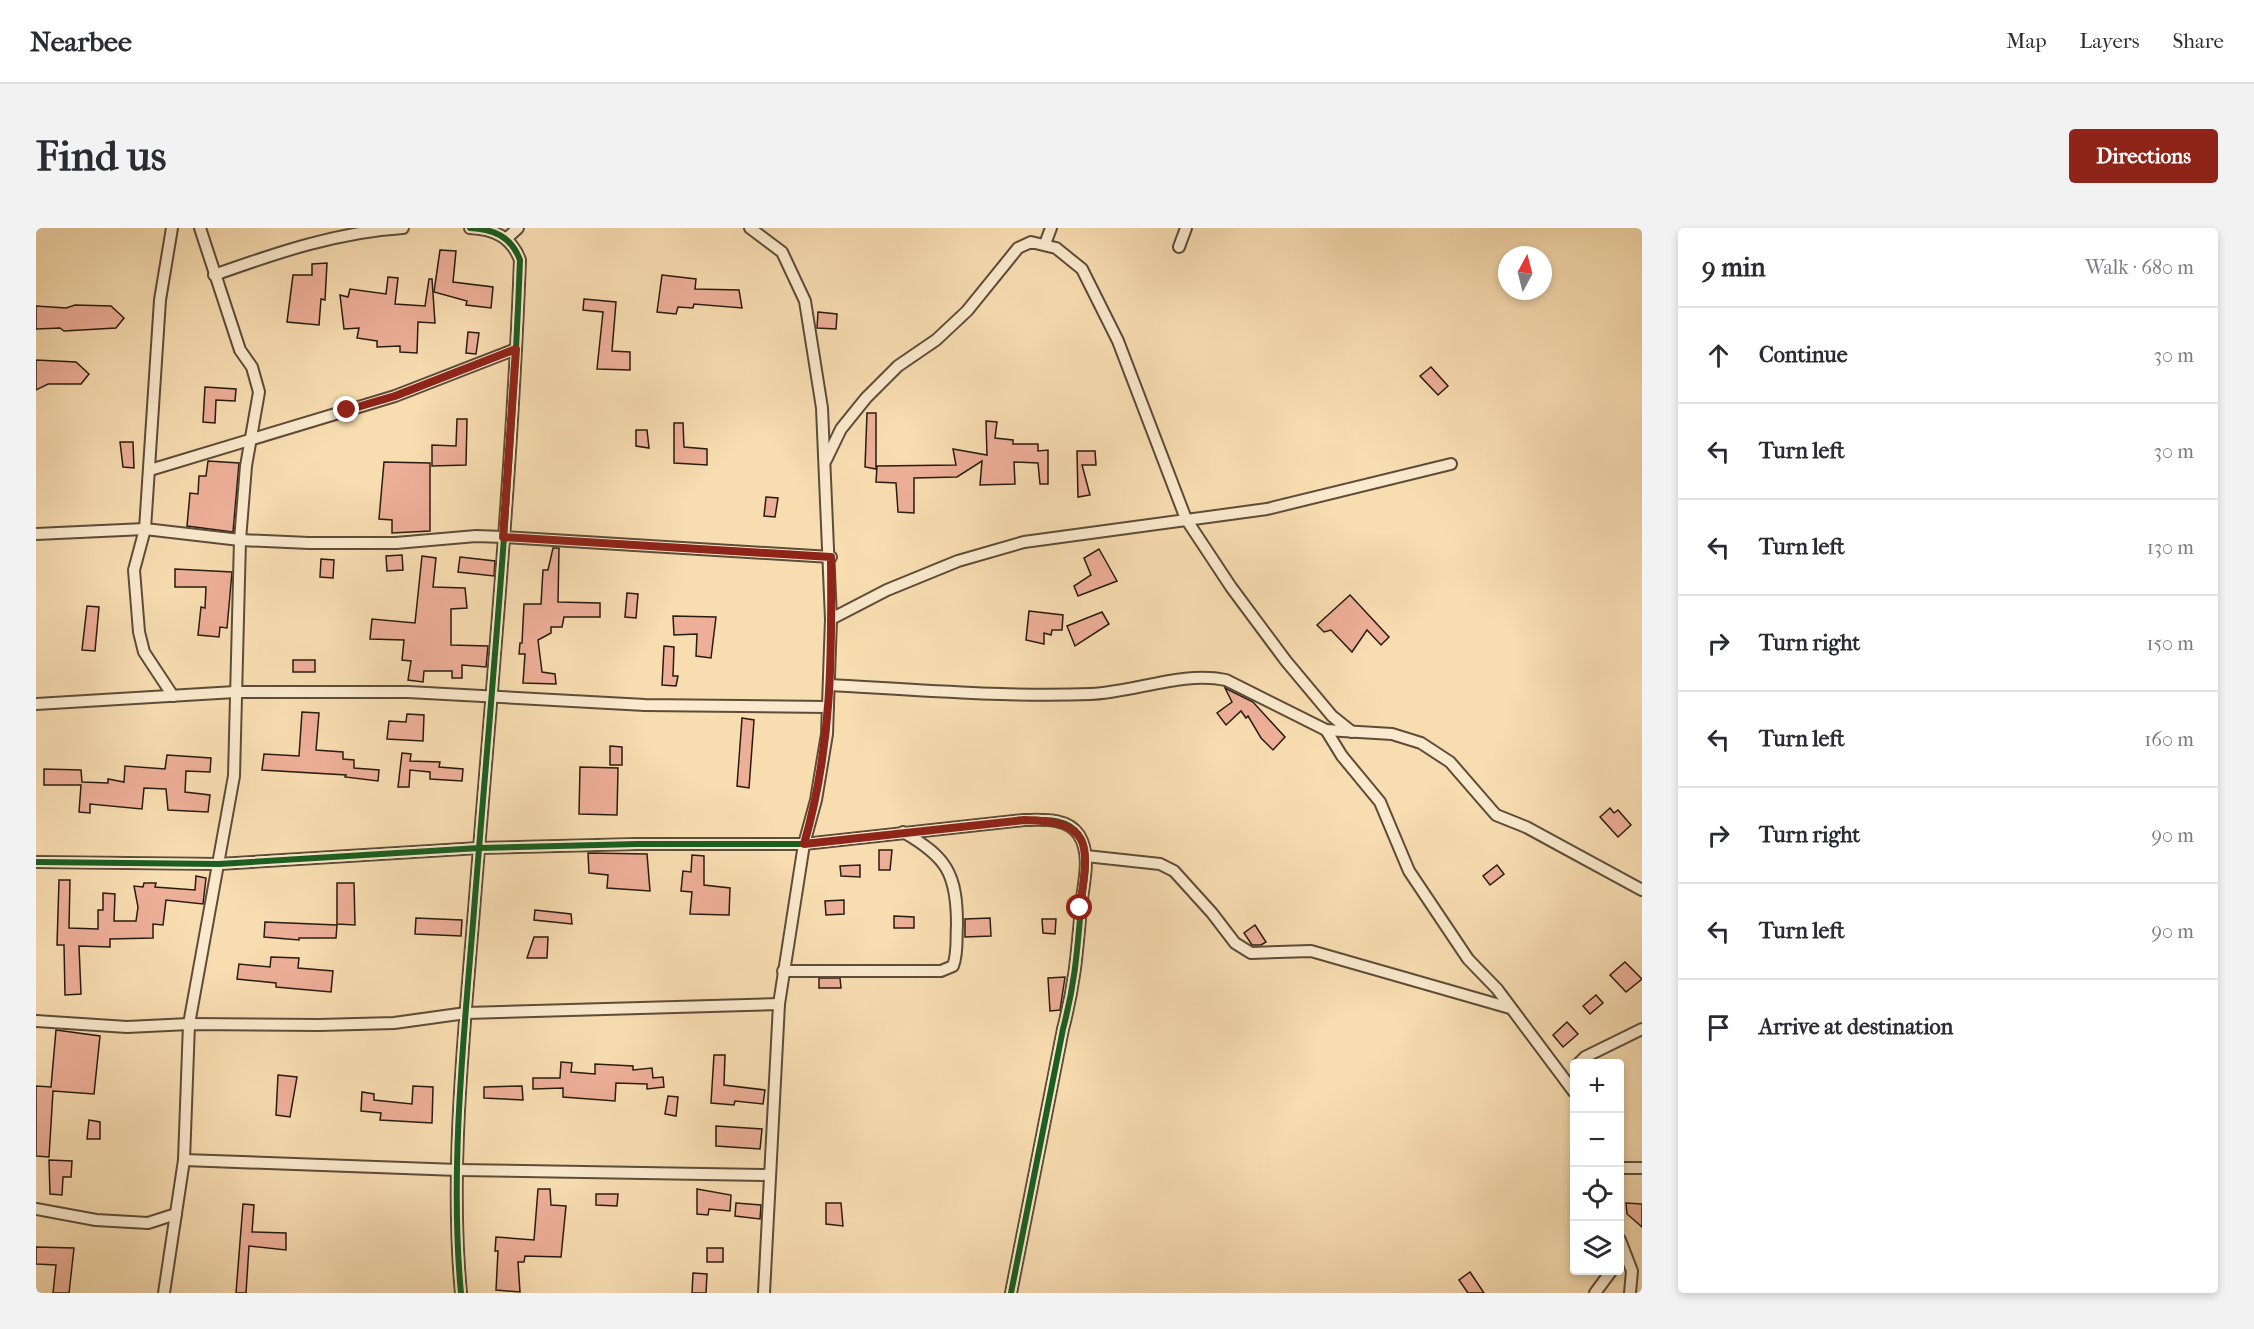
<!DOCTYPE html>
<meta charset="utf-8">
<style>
:root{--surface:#fff;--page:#f2f2f3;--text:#2b2b33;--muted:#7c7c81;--line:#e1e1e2;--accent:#8f2418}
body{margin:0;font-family:"IM FELL French Canon",serif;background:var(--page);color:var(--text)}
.controls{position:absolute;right:18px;bottom:18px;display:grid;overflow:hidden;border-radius:6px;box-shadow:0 3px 9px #0003}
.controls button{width:54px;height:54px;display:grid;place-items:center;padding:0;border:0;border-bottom:2px solid var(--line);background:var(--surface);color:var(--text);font:30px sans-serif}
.compass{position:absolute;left:1462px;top:18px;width:54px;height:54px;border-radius:50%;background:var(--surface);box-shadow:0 3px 9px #0003;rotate:7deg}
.stop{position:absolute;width:18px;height:18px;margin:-14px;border:4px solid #8f2418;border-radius:50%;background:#fff}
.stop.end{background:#8f2418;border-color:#fff;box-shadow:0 2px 6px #0008}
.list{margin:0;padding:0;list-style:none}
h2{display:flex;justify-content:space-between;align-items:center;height:78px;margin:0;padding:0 24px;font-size:26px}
h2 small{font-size:20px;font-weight:400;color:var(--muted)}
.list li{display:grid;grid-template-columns:39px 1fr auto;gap:18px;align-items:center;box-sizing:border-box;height:96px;padding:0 24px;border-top:2px solid var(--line)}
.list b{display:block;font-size:22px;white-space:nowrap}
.list em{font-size:20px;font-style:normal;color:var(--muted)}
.icon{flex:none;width:33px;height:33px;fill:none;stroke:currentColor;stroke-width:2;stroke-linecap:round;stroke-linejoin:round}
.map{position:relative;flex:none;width:1606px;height:1065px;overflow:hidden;border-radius:6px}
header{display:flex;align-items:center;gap:36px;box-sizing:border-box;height:84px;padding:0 30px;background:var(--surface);border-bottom:2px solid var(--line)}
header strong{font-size:28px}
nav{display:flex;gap:33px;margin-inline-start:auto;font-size:21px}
.intro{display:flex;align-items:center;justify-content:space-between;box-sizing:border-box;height:144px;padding:0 36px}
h1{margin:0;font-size:42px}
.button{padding:15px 27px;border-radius:6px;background:var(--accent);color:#fff;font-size:21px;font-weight:700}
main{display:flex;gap:36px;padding:0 36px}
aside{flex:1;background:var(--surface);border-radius:6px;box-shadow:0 3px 9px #0003}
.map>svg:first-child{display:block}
.building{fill:#eeaf98;stroke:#281c12;stroke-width:1.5}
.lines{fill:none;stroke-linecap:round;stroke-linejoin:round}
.minor-casing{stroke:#5c4c3a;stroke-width:14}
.minor{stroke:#fae9cc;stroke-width:10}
.cycleway-casing{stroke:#fae9cc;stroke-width:10}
.cycleway{stroke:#1b5e20;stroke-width:6}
.route{stroke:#8f2418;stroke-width:8}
</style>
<header>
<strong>Nearbee</strong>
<nav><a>Map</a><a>Layers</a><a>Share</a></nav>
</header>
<div class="intro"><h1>Find us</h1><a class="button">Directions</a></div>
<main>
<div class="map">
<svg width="1606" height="1065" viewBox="0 0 1606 1065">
<rect width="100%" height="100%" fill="#f8ddb1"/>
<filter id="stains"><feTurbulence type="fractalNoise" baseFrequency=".00333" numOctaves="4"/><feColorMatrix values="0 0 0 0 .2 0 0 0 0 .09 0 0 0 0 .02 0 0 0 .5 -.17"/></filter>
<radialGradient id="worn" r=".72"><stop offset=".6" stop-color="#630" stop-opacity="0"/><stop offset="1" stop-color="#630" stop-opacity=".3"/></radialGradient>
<!-- building -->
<g class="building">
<polygon points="404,22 420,23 417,54 457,59 455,80 430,77 431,73 398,64"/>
<polygon points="291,35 289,72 285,71 283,97 251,94 257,47 276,47 276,36"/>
<polygon points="626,47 660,51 659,61 703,62 706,80 658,76 657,80 642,79 640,86 621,84"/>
<polygon points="352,49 362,50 359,76 389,78 393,51 396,51 399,95 382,94 381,125 364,124 364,118 341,119 341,113 321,110 323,100 308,101 304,67 312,69 314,61 350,66"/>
<polygon points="548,71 580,74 576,123 594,124 594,142 561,141 567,84 547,82"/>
<polygon points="39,77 75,78 88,90 80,100 28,103 24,100 0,101 0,78 30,80"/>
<polygon points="782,84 801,86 800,101 781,100"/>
<polygon points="432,104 443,105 440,126 430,125"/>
<polygon points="0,132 40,134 53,146 45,156 12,156 0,162"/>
<polygon points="1395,139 1412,158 1402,167 1384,148"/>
<polygon points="169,159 200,161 199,173 180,172 179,195 167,194"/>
<polygon points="831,185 840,185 840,241 829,239"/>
<polygon points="421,191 431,191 430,237 396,238 396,217 420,218"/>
<polygon points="950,193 961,194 959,210 977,212 977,216 1002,216 1002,223 1012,222 1012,256 1004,256 1002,235 978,234 979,256 944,257 946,233 921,249 878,250 878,285 862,284 860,255 840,254 841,238 920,237 917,221 951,227"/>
<polygon points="638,195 647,195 648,219 671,221 671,237 638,235"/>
<polygon points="600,202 611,202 613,220 600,218"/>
<polygon points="84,214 97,214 98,240 87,239"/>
<polygon points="1041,223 1059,223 1060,237 1046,237 1054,267 1042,269"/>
<polygon points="172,233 203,235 197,304 151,298 154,265 162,266 163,248 170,248"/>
<polygon points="348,234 394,235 394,303 356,305 356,292 343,291"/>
<polygon points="730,269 742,270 739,289 728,288"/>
<polygon points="517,320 523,320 522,374 564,375 564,389 528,389 526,399 515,399 515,405 502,412 506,444 519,446 520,456 487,455 489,426 483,426 484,415 486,415 488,376 505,376 507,342 512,342"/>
<polygon points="1063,321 1081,353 1042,368 1038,358 1055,347 1048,330"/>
<polygon points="366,327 367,342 351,343 350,328"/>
<polygon points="386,328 400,330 397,359 429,360 431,380 415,381 415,417 452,418 450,439 426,437 426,450 416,450 416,443 388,443 387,454 372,452 375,433 366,432 368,412 334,411 336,391 379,395"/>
<polygon points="424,329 459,333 458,348 422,344"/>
<polygon points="285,331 298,332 297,350 284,349"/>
<polygon points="139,341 196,344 191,400 184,399 183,409 162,407 165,379 169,380 170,359 139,359"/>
<polygon points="591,365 602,366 600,390 589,389"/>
<polygon points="1314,367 1353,409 1345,417 1331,402 1316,424 1295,402 1288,404 1281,397"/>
<polygon points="51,378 63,379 59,423 46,422"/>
<polygon points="993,383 1027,387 1026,402 1016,402 1015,407 1008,405 1008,416 990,412"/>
<polygon points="1066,384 1073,396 1039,418 1031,398"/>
<polygon points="637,388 680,389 675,430 660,428 661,406 638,407"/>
<polygon points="628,418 638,419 637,448 642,448 640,458 626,457"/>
<rect x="257" y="432" width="22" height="12"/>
<polygon points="1189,460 1217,474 1249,509 1237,522 1225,510 1212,488 1210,490 1205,483 1190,497 1181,485 1196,474"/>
<polygon points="266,484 283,485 280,522 307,524 307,531 318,532 318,540 343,542 342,553 309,549 310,547 226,542 228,526 263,528"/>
<polygon points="371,486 388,487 387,513 351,511 353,493 370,494"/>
<polygon points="706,490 718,492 713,560 701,558"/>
<polygon points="574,518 586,519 586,537 574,537"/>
<polygon points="366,525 375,526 374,533 404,534 403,539 427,541 426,553 394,551 394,544 374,542 373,559 362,559"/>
<polygon points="131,527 175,530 174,544 150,543 149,564 174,567 172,584 132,582 130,561 108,560 106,581 54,576 54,585 43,584 45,557 8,557 8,541 45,542 46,554 72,555 72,551 88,554 89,538 129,541"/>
<polygon points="544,539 582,540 581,587 543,586"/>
<polygon points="1574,580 1578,585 1582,582 1595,597 1582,609 1564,589"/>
<polygon points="843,622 856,622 854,642 843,642"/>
<polygon points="552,625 611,626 614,663 571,660 572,647 553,645"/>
<polygon points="656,627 668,628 668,657 694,660 693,687 654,686 656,664 645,663 647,643 655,644"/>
<polygon points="824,637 824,649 805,648 804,638"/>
<polygon points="1461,637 1468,646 1454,657 1447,648"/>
<polygon points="160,648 170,650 167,676 130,672 127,697 117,696 117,710 74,711 74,719 43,718 45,766 29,767 28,717 21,717 23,652 34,652 33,700 62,701 62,682 67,682 67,665 79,666 78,693 100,693 102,679 98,658 107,659 108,655 120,655 119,659 159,662"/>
<polygon points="301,655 318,655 319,697 301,696"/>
<polygon points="808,672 808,686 790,687 789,673"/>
<polygon points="499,682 535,686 536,696 498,692"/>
<polygon points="858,688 878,689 878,700 858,700"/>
<polygon points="380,690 426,692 425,708 379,706"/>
<polygon points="954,690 955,708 929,709 929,691"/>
<polygon points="1006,691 1020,691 1019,706 1007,705"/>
<polygon points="229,694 301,697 300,710 263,710 263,712 228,709"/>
<polygon points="1219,697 1230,714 1225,717 1216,717 1208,705"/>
<polygon points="498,709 512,709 511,730 491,730"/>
<polygon points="235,729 263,730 262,740 297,743 295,764 240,759 240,755 201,751 203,736 234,739"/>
<polygon points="1589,734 1606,751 1590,764 1574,747"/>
<polygon points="1029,749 1024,782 1014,783 1012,750"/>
<polygon points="783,750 804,750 805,760 783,760"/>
<polygon points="1560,767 1567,775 1554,786 1547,778"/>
<polygon points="1531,794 1542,806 1527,819 1517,807"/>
<polygon points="20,802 64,808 58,866 17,863 13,929 0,928 0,858 15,859"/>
<polygon points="678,827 689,827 688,857 729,862 727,876 699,873 698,877 675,875"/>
<polygon points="525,834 536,835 535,844 559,846 559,836 597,838 597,842 616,840 617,850 627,849 628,859 611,861 611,856 580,855 579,873 527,869 527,860 497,861 497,850 524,850"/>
<polygon points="242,847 261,849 254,889 240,887"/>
<polygon points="377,858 397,859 396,895 344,892 345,885 325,883 326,864 338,866 338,872 376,876"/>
<polygon points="486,858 487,872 448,870 448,859"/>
<polygon points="632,868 642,869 640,888 629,886"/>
<polygon points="53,892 64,894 64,911 51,911"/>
<polygon points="680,898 726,901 724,921 680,918"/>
<polygon points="13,932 36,933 35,949 27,949 26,967 14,966"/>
<polygon points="502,961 514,961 515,977 530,978 525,1029 489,1028 488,1034 482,1034 484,1064 460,1062 462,1023 459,1023 460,1009 498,1012"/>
<polygon points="661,961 695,967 694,983 673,981 672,987 661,986"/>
<polygon points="560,966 582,966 581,978 560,977"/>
<polygon points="700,975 725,977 724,991 699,988"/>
<polygon points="790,975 805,975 807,998 790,996"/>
<polygon points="1590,975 1606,976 1606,999 1591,986"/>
<polygon points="207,976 218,977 216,1004 250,1005 250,1022 213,1018 210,1065 200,1065"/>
<polygon points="0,1019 38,1020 33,1065 17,1065 20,1037 0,1036"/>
<rect x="671" y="1020" width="16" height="14"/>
<polygon points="1434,1044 1448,1065 1432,1065 1423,1052"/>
<polygon points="657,1045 671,1046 670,1065 656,1065"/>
</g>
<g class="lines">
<!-- minor casing -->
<g class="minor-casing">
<g id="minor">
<polyline points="136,0 124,72 109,301 98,342 103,404 108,424 137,468"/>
<polyline points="714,0 746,24 769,73 786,180 795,391 791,506 780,572 768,616 743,776 728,1065"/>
<polyline points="471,10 482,0"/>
<polyline points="1009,16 1015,0"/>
<polyline points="1143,19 1150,0"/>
<path d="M 178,47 C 240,25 301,4 367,0"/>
<polyline points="790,232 805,201 830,170 862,138 900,112 931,83 982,20 995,14 1020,20 1046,41 1082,113 1150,291 1195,359 1250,433 1296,488 1316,504"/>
<polyline points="114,242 359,168 480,121"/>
<polyline points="0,306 109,301 204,312 273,315 360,315 440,308 467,309 795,329"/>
<polyline points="795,391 851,362 922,333 988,314 1231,281 1415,236"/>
<path d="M 794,457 C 881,462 968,469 1055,466 C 1100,464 1146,443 1190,452 L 1290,502 L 1356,506 L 1385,515 L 1414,534 L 1460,587 L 1490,599 L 1606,662"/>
<polyline points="0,476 199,464 372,464 609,477 792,479"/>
<polyline points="1290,502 1306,528 1344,574 1373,643 1432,731 1461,761 1538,864"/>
<polyline points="1050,628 1124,636 1138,643 1176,685 1199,715 1215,725 1275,723 1474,780"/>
<path d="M 0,634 L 183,636 L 443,620 L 601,616 L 768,616 L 988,592 C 1006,592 1031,589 1043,607 C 1056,628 1047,656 1045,679 C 1041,725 1039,755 1027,801 L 975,1065"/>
<path d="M 747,743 L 905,743 L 917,738 C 922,725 920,710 921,697 C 921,646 911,629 867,604"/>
<polyline points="0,793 91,799 153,796 283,797 358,795 430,785 743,776"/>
<polyline points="1542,836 1549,829 1606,801"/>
<polyline points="148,932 422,942 734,947"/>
<polyline points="1584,940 1606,940"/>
<polyline points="0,981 60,992 112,995 140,986"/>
<polyline points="1584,1012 1596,1043 1594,1065"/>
<polyline points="128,1065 148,932 153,796 198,548 204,312 210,238 223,164 216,139 204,122 164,0"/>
<path d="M 425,1065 C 413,939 429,797 439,670 C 456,458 476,245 484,32 C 475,8 457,1 434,0"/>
<polyline points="1559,1065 1576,1042"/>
</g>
</g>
<!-- minor -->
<use href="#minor" class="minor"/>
<!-- cycleway casing -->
<g class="cycleway-casing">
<g id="cycleway">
<path d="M 0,634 L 183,636 L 443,620 L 601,616 L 768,616 L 988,592 C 1006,592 1031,589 1043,607 C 1056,628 1047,656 1045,679 C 1041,725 1039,755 1027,801 L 975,1065"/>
<path d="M 425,1065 C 413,939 429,797 439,670 C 456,458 476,245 484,32 C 475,8 457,1 434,0"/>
</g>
</g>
<!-- cycleway -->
<use href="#cycleway" class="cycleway"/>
</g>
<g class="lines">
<!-- route -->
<path class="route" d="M 311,182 L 359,168 L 480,121 L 467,309 L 795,329 C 796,429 796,519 768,616 L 988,592 C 1060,593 1052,619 1044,680"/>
</g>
<rect width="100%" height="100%" filter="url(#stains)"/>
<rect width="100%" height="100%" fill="url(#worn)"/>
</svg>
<div class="controls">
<button>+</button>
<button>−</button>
<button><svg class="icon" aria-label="locate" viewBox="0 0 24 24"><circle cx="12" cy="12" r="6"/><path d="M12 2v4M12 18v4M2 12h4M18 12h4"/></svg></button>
<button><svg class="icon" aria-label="layers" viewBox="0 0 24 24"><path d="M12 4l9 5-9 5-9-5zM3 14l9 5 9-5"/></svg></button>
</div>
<svg class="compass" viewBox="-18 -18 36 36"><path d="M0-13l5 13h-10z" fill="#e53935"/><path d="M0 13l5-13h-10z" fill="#7c7c81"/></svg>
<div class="stop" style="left:1044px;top:680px"></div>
<div class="stop end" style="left:311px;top:182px"></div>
</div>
<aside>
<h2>9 min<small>Walk · 680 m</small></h2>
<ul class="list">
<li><svg class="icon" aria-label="ahead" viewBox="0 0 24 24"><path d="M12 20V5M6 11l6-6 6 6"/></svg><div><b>Continue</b></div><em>30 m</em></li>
<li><svg class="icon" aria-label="left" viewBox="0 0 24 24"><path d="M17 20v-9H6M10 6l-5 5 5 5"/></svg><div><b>Turn left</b></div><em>30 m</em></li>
<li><svg class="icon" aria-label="left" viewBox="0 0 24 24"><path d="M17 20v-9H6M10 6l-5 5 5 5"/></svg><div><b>Turn left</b></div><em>130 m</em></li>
<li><svg class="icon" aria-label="right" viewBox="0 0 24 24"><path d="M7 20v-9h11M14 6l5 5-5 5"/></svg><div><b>Turn right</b></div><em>150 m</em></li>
<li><svg class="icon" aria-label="left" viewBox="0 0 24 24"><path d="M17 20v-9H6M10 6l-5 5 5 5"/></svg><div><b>Turn left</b></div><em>160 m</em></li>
<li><svg class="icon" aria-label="right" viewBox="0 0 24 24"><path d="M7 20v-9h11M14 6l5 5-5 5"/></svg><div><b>Turn right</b></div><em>90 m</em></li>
<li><svg class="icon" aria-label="left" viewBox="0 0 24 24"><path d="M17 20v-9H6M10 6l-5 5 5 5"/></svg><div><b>Turn left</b></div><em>90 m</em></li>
<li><svg class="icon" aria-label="arrive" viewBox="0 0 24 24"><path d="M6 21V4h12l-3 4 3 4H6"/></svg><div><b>Arrive at destination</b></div></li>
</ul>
</aside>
</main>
